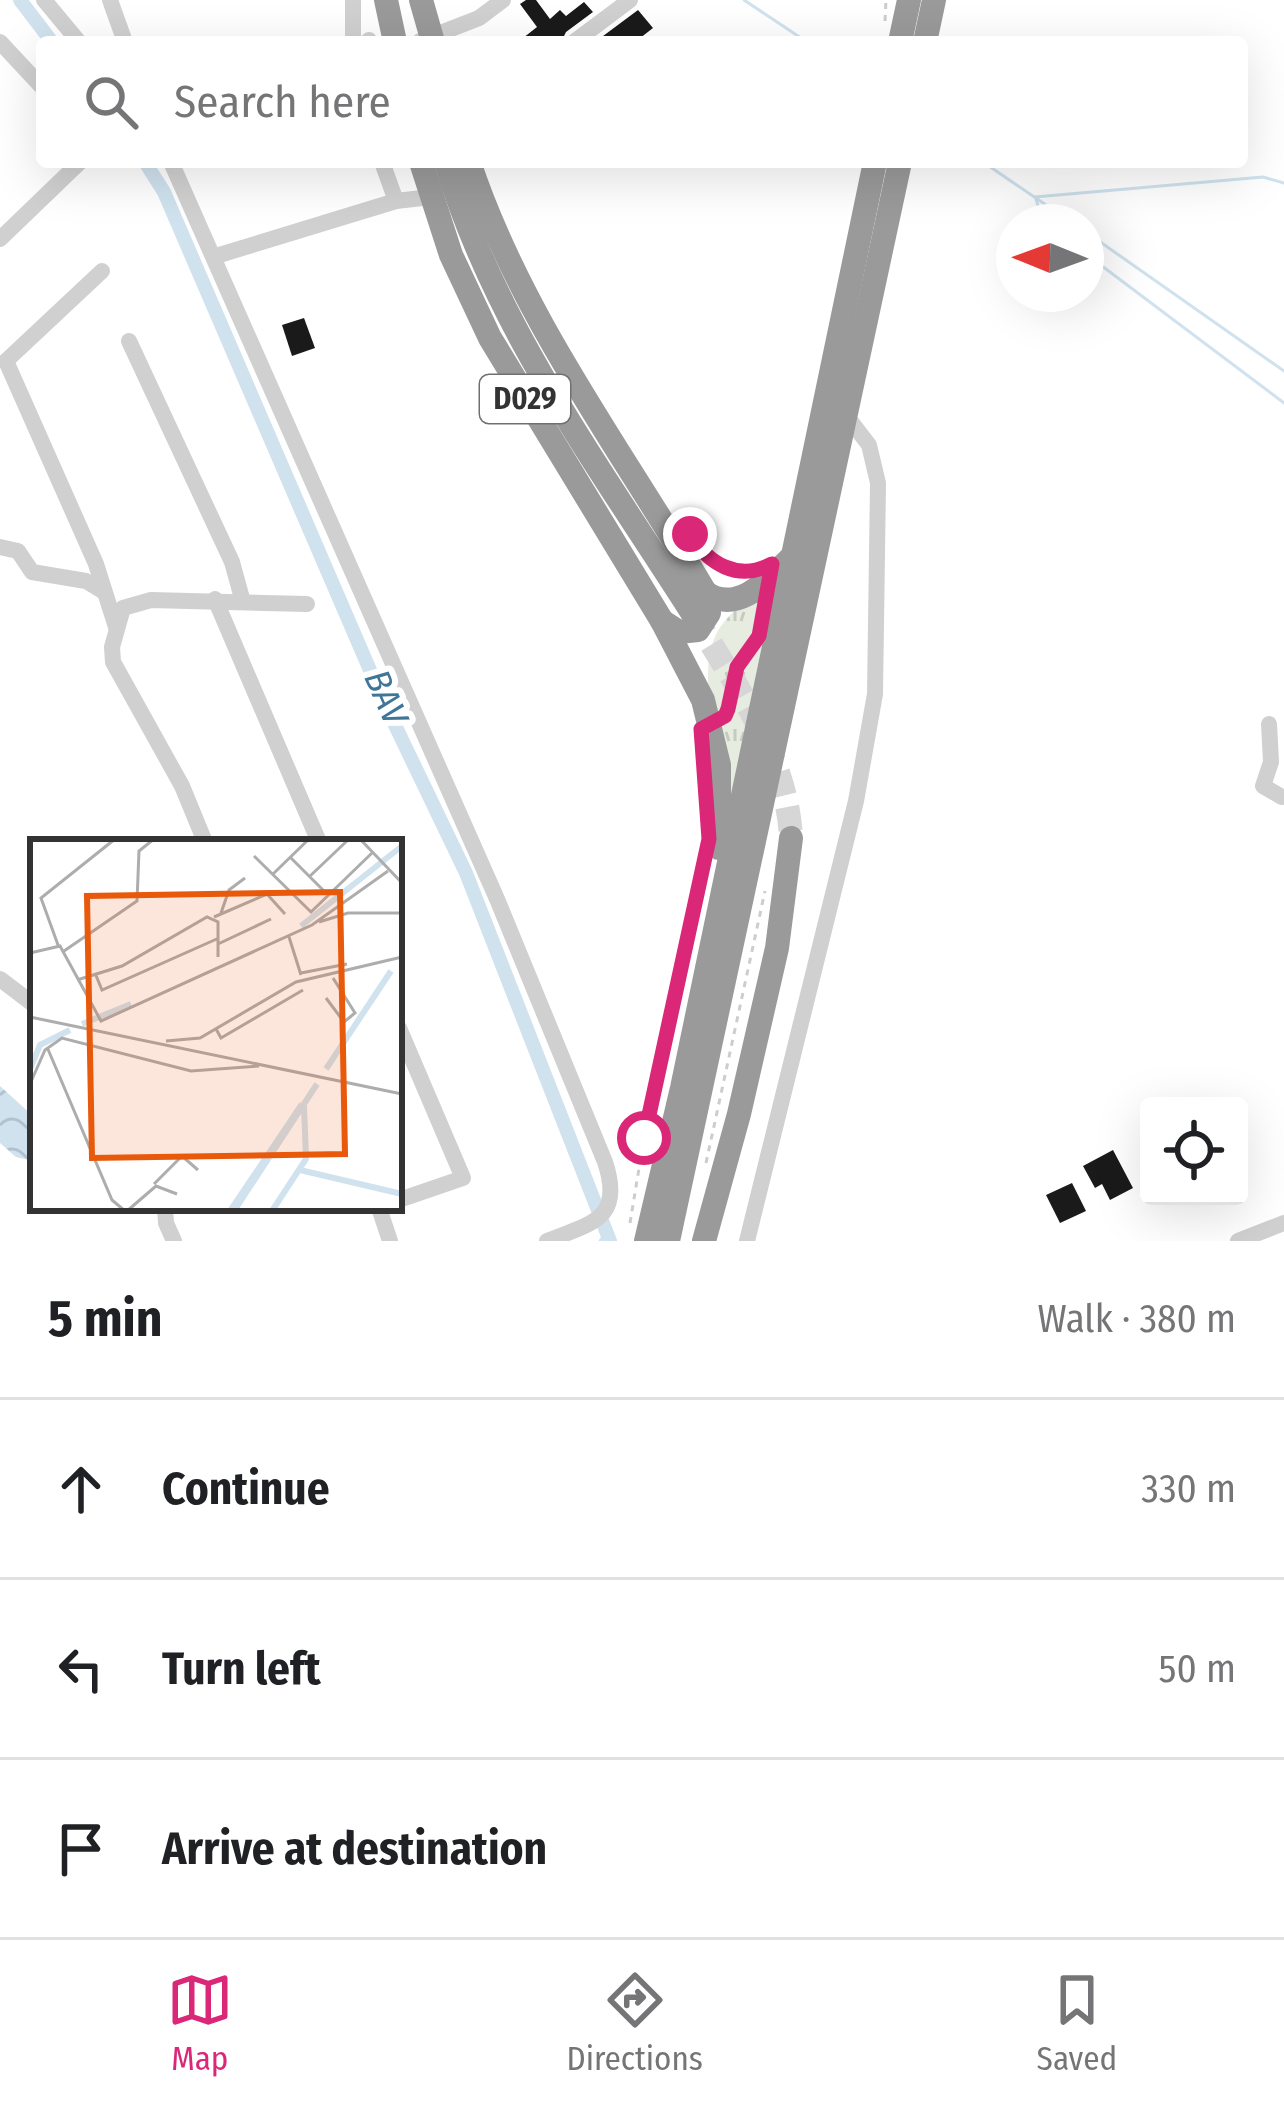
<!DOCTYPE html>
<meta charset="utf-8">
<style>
:root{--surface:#fff;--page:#f6f6f6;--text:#202124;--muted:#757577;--line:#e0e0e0;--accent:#db2777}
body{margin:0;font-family:"Fira Sans Condensed",sans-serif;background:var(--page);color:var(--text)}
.controls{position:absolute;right:36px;bottom:36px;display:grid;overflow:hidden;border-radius:12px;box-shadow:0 12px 48px #0002}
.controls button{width:108px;height:108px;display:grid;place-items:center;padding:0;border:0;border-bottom:3px solid var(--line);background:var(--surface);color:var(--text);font:60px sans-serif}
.compass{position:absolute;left:996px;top:204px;width:108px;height:108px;border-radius:50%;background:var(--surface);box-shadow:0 12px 48px #0002;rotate:271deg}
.stop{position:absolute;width:36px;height:36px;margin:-27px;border:9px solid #db2777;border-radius:50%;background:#fff}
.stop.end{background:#db2777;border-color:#fff;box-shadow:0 3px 12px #0008}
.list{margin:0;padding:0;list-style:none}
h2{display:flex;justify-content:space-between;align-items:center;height:156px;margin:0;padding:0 48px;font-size:51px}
h2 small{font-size:39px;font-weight:400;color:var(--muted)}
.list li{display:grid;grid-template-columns:78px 1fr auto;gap:36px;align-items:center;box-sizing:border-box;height:180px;padding:0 48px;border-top:3px solid var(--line)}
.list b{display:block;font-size:45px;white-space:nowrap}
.list em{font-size:39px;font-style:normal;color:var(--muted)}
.icon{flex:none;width:66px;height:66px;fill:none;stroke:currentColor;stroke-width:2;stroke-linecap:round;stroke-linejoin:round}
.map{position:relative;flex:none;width:1284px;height:1241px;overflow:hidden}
.search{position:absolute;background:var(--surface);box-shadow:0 12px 48px #0002;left:36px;right:36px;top:36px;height:132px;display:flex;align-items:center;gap:30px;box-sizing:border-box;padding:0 42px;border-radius:12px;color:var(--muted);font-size:45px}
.sheet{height:696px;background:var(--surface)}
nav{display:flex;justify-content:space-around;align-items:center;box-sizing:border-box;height:168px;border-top:3px solid var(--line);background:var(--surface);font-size:33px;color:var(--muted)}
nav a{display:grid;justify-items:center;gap:6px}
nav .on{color:var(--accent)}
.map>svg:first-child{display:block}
.grass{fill:url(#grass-tufts)}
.water{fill:url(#water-waves)}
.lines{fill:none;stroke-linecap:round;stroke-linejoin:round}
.stream{stroke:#cfe2ee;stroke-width:3}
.canal{stroke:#cfe2ee;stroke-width:14}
.building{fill:#1a1a1a}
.highway-tunnel{stroke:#d6d6d6;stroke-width:24;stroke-dasharray:24 12;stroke-linecap:butt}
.path{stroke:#cdcdcd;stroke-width:3;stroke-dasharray:6 6;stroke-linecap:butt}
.minor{stroke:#d0d0d0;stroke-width:16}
.highway{stroke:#9a9a9a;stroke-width:24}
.route{stroke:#db2777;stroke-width:15}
.labels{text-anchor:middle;stroke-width:12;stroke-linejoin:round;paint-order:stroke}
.shield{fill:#fff;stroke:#707070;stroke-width:3}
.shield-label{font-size:30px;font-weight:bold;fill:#333}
.water-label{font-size:36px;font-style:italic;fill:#3f7597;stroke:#fff}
.inset-river{fill:none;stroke:#cfe2ee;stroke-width:6}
.inset-road{fill:none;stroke:#adadad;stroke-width:3}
.view{fill:#e8590c;fill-opacity:0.15;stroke:#e8590c;stroke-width:6}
.inset-edge{fill:none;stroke:#333;stroke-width:6}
</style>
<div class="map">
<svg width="1284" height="1241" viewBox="0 0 1284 1241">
<defs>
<pattern id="grass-tufts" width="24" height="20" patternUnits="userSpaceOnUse" patternTransform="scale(3)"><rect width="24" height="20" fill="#e6ecdf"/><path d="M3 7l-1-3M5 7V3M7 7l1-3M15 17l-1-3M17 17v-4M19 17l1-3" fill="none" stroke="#c6cbc0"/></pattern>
<pattern id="water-waves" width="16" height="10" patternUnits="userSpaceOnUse" patternTransform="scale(3)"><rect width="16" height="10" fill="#cfe2ee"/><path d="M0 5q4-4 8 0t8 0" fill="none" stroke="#b2c2cd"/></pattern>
</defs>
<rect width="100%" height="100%" fill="#fff"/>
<!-- grass -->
<path class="grass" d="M 774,584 L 730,804 C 721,756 691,668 721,626 C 734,607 756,596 774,584 Z"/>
<!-- water -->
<polygon class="water" points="0,1086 33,1116 33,1161 16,1157 0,1143"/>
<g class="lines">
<!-- stream -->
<g class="stream">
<polyline points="744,0 807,42"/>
<polyline points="983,162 1071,222"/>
<polyline points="1035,197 1263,177 1284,183"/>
<polyline points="1036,199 1043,222"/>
<polyline points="1086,232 1284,371"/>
<polyline points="1086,254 1284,403"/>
<polyline points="600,1241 606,1232"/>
</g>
<!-- canal -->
<g class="canal">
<polyline points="20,0 52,42"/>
<polyline points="145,162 164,192 382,698 466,873 610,1241"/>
</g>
</g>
<!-- building -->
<g class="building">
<polygon points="526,0 536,0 550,19 560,10 566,16 584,2 593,12 566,32 561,42 518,42 537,27 520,4"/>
<polygon points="638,10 653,28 635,42 595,42"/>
<polygon points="304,318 315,348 292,356 282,325"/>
<polygon points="1113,1150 1133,1188 1110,1200 1102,1184 1095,1188 1083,1166"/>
<polygon points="1072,1183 1086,1211 1060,1223 1046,1195"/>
</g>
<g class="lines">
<!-- highway-tunnel -->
<path class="highway-tunnel" d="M 693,614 C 734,683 787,755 791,838"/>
<!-- path -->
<g class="path">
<polyline points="885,21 886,0"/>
<polyline points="707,557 730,569 748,572"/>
<polyline points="727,712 737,667 757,639"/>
<polyline points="706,1163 765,891"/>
<polyline points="630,1223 644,1138 705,856"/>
</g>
<!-- minor -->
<g class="minor">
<polyline points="44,0 79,42"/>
<polyline points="110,0 125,42"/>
<polyline points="353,0 353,42"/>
<polyline points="420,41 479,18 503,0"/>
<polyline points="0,42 42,87"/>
<polyline points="367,42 369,40"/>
<polyline points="574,42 630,0"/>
<path d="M 171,162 L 497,899 L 605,1162 C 624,1219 592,1223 547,1241"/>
<polyline points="382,162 396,201"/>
<polyline points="0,239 80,162"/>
<polyline points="216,256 396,201 431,197"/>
<polyline points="102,271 6,361 96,564 116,627"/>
<polyline points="129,341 232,562 243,602"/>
<polyline points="0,547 18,551 32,572 86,581 104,592"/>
<polyline points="215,599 319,842"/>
<polyline points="1269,724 1271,762 1263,786 1282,797"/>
<polyline points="205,842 182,786 113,662 112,647 123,608 151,600 307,604"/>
<polyline points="0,979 33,1004"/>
<polyline points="399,1028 463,1178 399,1200"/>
<polyline points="165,1208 166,1223 174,1241"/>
<polyline points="379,1208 390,1241"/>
<polyline points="747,1241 856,801 875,694 878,483 869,445 846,415"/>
<polyline points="1238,1241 1284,1223"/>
</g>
<!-- highway -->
<g class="highway">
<polyline points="386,0 395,42"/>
<polyline points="421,0 433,42"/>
<polyline points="900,42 909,0"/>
<polyline points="925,42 934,0"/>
<polyline points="421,162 451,255 490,338 662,621 703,700 719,765 719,848"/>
<path d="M 446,162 C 495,327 602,471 693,614"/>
<path d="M 469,162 C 522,321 625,454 708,597 L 709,613 L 698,630 L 679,632 L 662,621"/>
<path d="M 705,592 C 737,616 769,579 792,557"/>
<polyline points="646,1241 682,1088 875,162"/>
<polyline points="668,1241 900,162"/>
<polyline points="704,1241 739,1114 777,948 791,838"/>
</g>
</g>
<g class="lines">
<!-- route -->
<path class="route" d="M 644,1138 L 709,839 L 701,729 L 725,716 L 728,709 L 737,667 L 759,636 L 772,564 C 738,582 708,564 690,534"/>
</g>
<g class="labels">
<!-- shield labels -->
<rect class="shield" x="480" y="375" width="90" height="48" rx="9"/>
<g class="shield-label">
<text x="525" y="409">D029</text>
</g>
<!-- water labels -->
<g class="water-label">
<text transform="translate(387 697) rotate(66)" y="13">BAV</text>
</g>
</g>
<!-- overview -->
<g transform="translate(30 839)">
<rect width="372" height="372" fill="#fff"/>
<path class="inset-river" d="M 271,87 L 372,7M 52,185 L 101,165M 0,230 L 10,206 L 40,191M 296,230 L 361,132M 270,331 L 372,355M 200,372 L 272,265M 204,372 L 287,245M 242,372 L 276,320 L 274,267"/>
<path class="inset-road" d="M 330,0 L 372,44M 224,17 L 281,73 L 342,14M 261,19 L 298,56M 243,35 L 279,0M 279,38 L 319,0M 191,74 L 199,51 L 215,39M 184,78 L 237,55 L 255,75M 289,83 L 318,74 L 372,74M 259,98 L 271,136M 188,105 L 241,80M 28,106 L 11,59 L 85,0M 34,112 L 107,62 L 109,12 L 124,0M 0,114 L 30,107 L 71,182 L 282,86 L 358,32M 65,134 L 72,151 L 189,99M 271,134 L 317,125M 47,141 L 92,127 L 177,78 L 188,83 L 188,118M 296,159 L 314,183 L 325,174 L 303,139M 0,178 L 372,255M 186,190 L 191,199 L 273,151M 136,202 L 170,199 L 266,143 L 372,118M 17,208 L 82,361 L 95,372M 0,245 L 15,211 L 32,199 L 161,232 L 229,227M 124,345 L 152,317 L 168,331M 97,372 L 126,347 L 147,355"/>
<path class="view" d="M 310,53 L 315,315 L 62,319 L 57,57 Z"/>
<rect width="372" height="372" class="inset-edge"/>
</g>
</svg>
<div class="controls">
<button><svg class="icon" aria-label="locate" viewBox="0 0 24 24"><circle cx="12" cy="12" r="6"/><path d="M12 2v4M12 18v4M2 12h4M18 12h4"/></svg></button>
</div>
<svg class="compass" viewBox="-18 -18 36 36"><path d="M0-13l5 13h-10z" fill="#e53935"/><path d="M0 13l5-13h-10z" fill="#757577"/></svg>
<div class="stop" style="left:644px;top:1138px"></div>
<div class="stop end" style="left:690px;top:534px"></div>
<div class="search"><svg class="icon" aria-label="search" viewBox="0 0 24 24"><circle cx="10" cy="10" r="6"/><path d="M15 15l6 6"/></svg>Search here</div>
</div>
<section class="sheet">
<h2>5 min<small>Walk · 380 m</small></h2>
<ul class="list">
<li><svg class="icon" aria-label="ahead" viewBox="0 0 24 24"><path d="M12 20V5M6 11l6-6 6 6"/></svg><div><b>Continue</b></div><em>330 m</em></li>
<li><svg class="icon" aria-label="left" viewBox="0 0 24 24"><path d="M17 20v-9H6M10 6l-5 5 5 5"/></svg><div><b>Turn left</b></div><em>50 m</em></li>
<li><svg class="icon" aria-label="arrive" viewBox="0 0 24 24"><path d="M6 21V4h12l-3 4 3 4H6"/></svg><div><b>Arrive at destination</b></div></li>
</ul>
</section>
<nav>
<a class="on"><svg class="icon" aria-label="map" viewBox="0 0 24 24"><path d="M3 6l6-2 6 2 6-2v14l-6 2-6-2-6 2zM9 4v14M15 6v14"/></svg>Map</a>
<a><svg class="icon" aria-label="directions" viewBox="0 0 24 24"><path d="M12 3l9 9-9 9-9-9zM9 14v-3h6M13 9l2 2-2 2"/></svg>Directions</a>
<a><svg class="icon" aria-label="saved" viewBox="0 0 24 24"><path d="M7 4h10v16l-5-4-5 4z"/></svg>Saved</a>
</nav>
